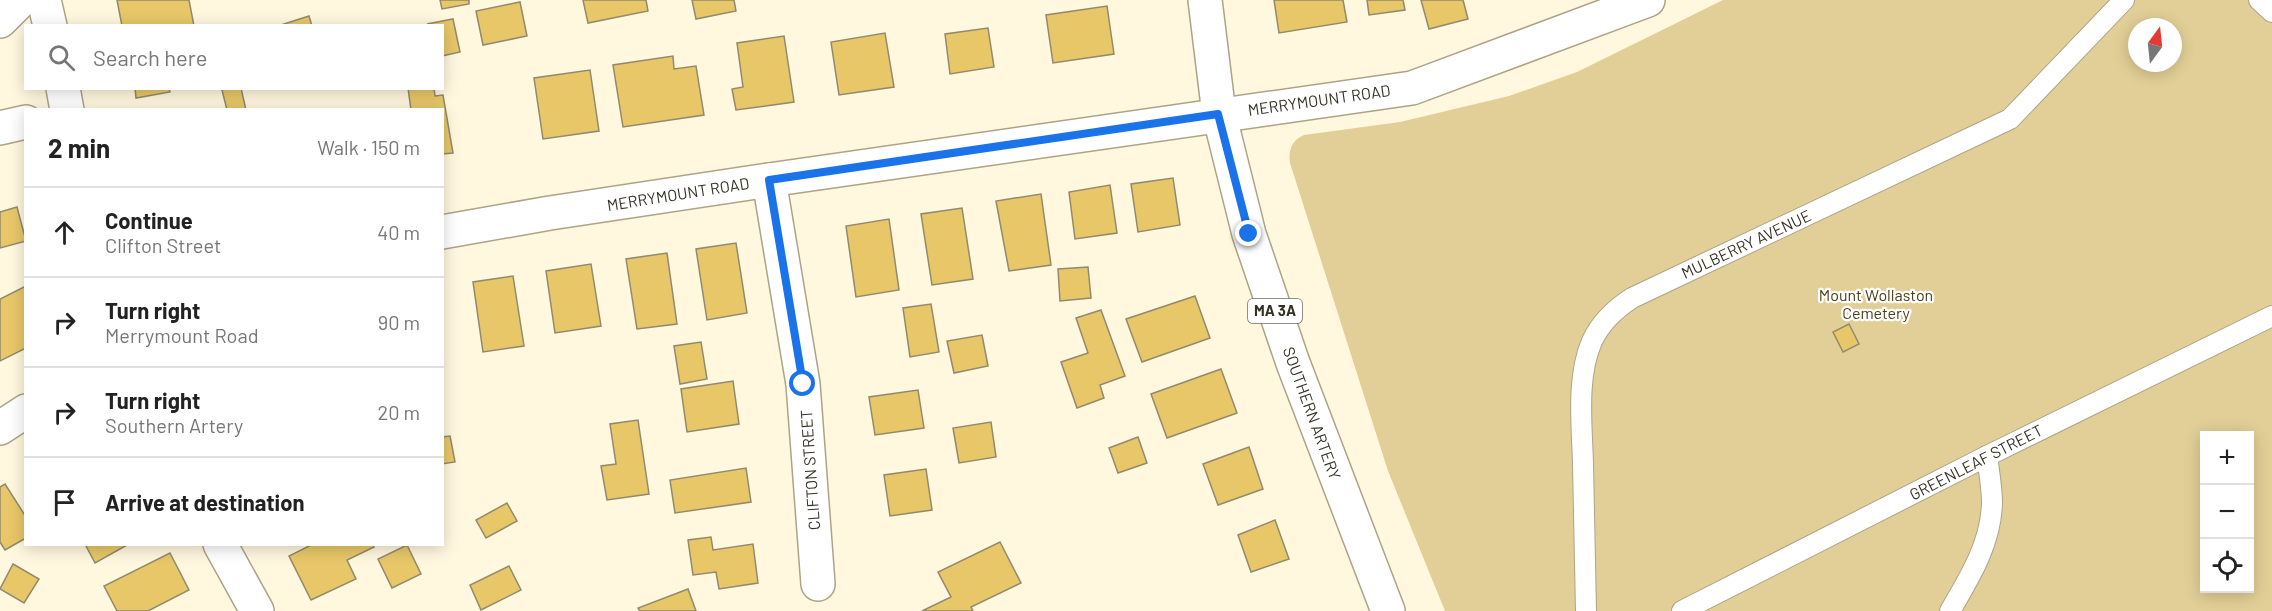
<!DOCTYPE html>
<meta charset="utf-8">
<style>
:root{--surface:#fff;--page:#f6f6f6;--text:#222;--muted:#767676;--line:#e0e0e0}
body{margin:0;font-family:Barlow,sans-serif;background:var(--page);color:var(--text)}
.controls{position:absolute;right:18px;bottom:18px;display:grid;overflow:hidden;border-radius:0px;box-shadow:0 3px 15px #0003}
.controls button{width:54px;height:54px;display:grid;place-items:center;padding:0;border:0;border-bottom:2px solid var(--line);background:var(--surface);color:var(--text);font:30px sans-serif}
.compass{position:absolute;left:2128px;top:18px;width:54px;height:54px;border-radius:50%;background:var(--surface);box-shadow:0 3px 15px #0003;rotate:15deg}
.stop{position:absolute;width:18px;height:18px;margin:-14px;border:4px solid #1a73e8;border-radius:50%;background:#fff}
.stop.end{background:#1a73e8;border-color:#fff;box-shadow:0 2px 6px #0008}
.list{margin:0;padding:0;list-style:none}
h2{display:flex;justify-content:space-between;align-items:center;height:78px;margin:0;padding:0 24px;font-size:26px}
h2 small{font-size:20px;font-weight:400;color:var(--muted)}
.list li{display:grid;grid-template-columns:39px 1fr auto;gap:18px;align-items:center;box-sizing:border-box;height:90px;padding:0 24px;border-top:2px solid var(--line)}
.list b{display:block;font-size:22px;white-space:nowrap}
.list p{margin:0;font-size:20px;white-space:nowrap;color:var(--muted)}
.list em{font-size:20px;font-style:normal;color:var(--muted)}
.icon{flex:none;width:33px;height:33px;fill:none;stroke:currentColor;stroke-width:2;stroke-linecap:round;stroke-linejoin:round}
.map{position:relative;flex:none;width:2272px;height:611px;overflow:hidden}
.search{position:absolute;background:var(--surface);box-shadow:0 3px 15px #0003;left:24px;top:24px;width:420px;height:66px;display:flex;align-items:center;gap:15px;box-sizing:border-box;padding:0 21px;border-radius:0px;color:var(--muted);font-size:22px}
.panel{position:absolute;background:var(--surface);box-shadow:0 3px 15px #0003;left:24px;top:108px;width:420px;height:438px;border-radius:0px}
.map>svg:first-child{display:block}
.green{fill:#e2cf97;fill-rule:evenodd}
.building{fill:#e7c768;stroke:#93896d;stroke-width:1.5}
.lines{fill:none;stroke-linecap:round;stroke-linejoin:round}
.lane-casing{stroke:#ada387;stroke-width:22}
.street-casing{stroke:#ada387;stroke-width:36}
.primary-casing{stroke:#ada387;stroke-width:36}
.lane{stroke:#fff;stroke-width:20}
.street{stroke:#fff;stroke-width:33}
.primary{stroke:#fff;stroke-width:33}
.route{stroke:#1a73e8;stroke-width:8}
.labels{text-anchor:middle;stroke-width:4.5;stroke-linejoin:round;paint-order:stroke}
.shield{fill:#fff;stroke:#716e66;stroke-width:1.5}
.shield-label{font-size:15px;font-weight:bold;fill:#343024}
.street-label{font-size:16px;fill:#343024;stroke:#fff}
.park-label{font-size:16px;fill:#4b3f16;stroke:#fff}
</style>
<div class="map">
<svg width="2272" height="611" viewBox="0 0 2272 611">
<rect width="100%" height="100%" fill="#fff7de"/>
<!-- green -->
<path class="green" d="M 1723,0 L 2272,0 L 2272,611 L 1445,611 L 1388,471 L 1290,163 C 1288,150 1292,140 1304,135 L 1400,122 L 1509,96 L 1577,72 ZM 2137,27 L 2173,27 L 2173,63 L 2137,63 ZM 2204,436 L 2250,436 L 2250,588 L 2204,588 Z"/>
<!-- building -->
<g class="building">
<polygon points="117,0 189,0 194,26 122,26"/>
<polygon points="440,0 469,0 469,4 442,9"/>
<polygon points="583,0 646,0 648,11 588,23"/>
<polygon points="692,0 734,0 736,11 696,19"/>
<polygon points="1274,0 1343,0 1347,22 1279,33"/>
<polygon points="1367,0 1403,0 1405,10 1369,15"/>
<polygon points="1421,0 1463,0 1468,19 1429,29"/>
<polygon points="520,2 527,36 483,45 476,11"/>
<polygon points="1107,6 1114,54 1053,63 1046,15"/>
<polygon points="309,16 312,26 281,25"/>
<polygon points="453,19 460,52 442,56 442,26 427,24"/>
<polygon points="988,28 994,67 950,74 945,34"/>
<polygon points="885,33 894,87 839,95 831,42"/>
<polygon points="784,36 794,102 736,110 732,89 743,87 737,43"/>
<polygon points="673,56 674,69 696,66 704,115 623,127 613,65"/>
<polygon points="590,70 599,131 543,139 534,78"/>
<polygon points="135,88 169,88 170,92 136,98"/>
<polygon points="228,88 241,88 246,110 227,110 222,90"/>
<polygon points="408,88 434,88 435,96 443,95 453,153 442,154 442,110 411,110"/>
<polygon points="1173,178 1180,225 1138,232 1131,184"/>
<polygon points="1110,185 1117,233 1075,239 1069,192"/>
<polygon points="1041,194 1051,265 1009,271 996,201"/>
<polygon points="17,207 26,241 0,248 0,212"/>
<polygon points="962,208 973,279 932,285 921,214"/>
<polygon points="889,219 899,290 856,297 846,226"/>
<polygon points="736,243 747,313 707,320 696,249"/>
<polygon points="667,253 677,324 637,329 626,259"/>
<polygon points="591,264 601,326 555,333 546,271"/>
<polygon points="1088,267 1091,298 1060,301 1058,269"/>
<polygon points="513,276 524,346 483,352 473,282"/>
<polygon points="26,286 26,348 0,361 0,299"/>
<polygon points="1195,296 1210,338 1142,362 1126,319"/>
<polygon points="931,304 939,352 910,357 903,308"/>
<polygon points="1101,310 1125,376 1100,385 1104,398 1077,408 1061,362 1088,353 1076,318"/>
<polygon points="1849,324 1859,344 1843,352 1833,332"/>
<polygon points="982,335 988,366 954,373 947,341"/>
<polygon points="701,342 707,379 680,384 674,346"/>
<polygon points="1221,369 1237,413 1167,438 1151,394"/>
<polygon points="733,381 739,424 687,432 681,389"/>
<polygon points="918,390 924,428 875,435 869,397"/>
<polygon points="638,420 649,494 607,500 601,466 616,464 610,424"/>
<polygon points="991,422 996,457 959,463 953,428"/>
<polygon points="450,436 455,462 442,464 442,437"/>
<polygon points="1138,437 1147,463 1118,473 1109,448"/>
<polygon points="1249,447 1263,489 1218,505 1203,464"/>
<polygon points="746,468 751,502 675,513 670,480"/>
<polygon points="926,469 932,510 890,516 884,475"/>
<polygon points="5,484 26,517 26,538 5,550 0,542 0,487"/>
<polygon points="507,503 517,521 486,538 476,520"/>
<polygon points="1275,520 1289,559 1251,572 1238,535"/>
<polygon points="711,537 713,550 753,544 758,583 719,589 716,572 693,575 688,540"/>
<polygon points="1000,542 1021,583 971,607 973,611 922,611 951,597 938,572"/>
<polygon points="85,544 129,544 95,563"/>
<polygon points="313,544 373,544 374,547 347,560 356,579 311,600 289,556"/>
<polygon points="407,545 421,574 392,588 378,559"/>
<polygon points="170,553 189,590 148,611 117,611 104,586"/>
<polygon points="13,564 39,579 24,603 0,589"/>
<polygon points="509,566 521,590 481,610 470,585"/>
<polygon points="688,589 696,611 640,611 638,608"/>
</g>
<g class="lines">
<!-- lane casing -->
<g class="lane-casing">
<g id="lane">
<polyline points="2259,0 2272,12"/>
<path d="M 1586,611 C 1585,562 1584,513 1583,464 C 1582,425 1576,378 1592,341 C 1601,322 1615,309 1632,298 L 2010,119 L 2124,0"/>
<polyline points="1682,611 1987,456 2272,316"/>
<path d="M 1950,611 C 1970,577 1991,543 1992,503 C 1992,488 1989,471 1987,456"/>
</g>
</g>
<!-- street casing -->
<g class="street-casing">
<g id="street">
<polyline points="44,0 50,26"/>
<polyline points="0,21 21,0"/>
<polyline points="63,88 67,110"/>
<polyline points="0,128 26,122"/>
<polyline points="769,180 803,384 818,584"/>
<polyline points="442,232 550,213 769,180 1412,88 1648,0"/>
<polyline points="0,428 26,411"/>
<polyline points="220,544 257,611"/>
</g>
</g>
<!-- primary casing -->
<g class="primary-casing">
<polyline id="primary" points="1205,0 1219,114 1249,234 1293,363 1388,611"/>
</g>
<!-- lane -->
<use href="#lane" class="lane"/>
<!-- street -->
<use href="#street" class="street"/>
<!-- primary -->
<use href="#primary" class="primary"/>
</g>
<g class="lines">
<!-- route -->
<polyline class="route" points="803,384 769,180 1218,114 1249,234"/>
</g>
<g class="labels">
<!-- shield labels -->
<rect class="shield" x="1248" y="299" width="54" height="24" rx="4.5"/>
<g class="shield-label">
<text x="1275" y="316">MA 3A</text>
</g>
<!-- street labels -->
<g class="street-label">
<text transform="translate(1319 100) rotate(-8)" y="6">MERRYMOUNT ROAD</text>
<text transform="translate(678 194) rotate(-9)" y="6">MERRYMOUNT ROAD</text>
<text transform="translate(1746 244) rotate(-25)" y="6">MULBERRY AVENUE</text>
<text transform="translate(1312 413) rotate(70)" y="6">SOUTHERN ARTERY</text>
<text transform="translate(1976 462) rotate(-27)" y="6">GREENLEAF STREET</text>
<text transform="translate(810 470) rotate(-94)" y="6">CLIFTON STREET</text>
</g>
<!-- park labels -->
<g class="park-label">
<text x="1876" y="301">Mount Wollaston<tspan x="1876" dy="18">Cemetery</tspan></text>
</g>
</g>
</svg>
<div class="controls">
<button>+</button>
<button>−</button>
<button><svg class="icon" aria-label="locate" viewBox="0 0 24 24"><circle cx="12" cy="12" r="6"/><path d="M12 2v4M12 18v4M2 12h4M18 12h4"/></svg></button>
</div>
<svg class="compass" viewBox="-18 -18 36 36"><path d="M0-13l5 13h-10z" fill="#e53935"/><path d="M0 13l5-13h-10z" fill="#767676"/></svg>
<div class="stop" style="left:803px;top:384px"></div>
<div class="stop end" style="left:1249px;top:234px"></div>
<div class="search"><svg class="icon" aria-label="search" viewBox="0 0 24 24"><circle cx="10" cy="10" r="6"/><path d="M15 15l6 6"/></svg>Search here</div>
<section class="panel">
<h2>2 min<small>Walk · 150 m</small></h2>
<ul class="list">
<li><svg class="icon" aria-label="ahead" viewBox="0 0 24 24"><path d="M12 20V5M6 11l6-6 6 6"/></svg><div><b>Continue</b><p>Clifton Street</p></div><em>40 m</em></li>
<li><svg class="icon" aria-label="right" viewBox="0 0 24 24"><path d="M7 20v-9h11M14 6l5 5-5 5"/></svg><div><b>Turn right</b><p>Merrymount Road</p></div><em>90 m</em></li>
<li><svg class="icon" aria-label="right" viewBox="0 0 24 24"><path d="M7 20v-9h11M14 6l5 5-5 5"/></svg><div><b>Turn right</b><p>Southern Artery</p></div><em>20 m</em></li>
<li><svg class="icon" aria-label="arrive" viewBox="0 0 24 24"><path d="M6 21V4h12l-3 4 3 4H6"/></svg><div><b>Arrive at destination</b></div></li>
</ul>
</section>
</div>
